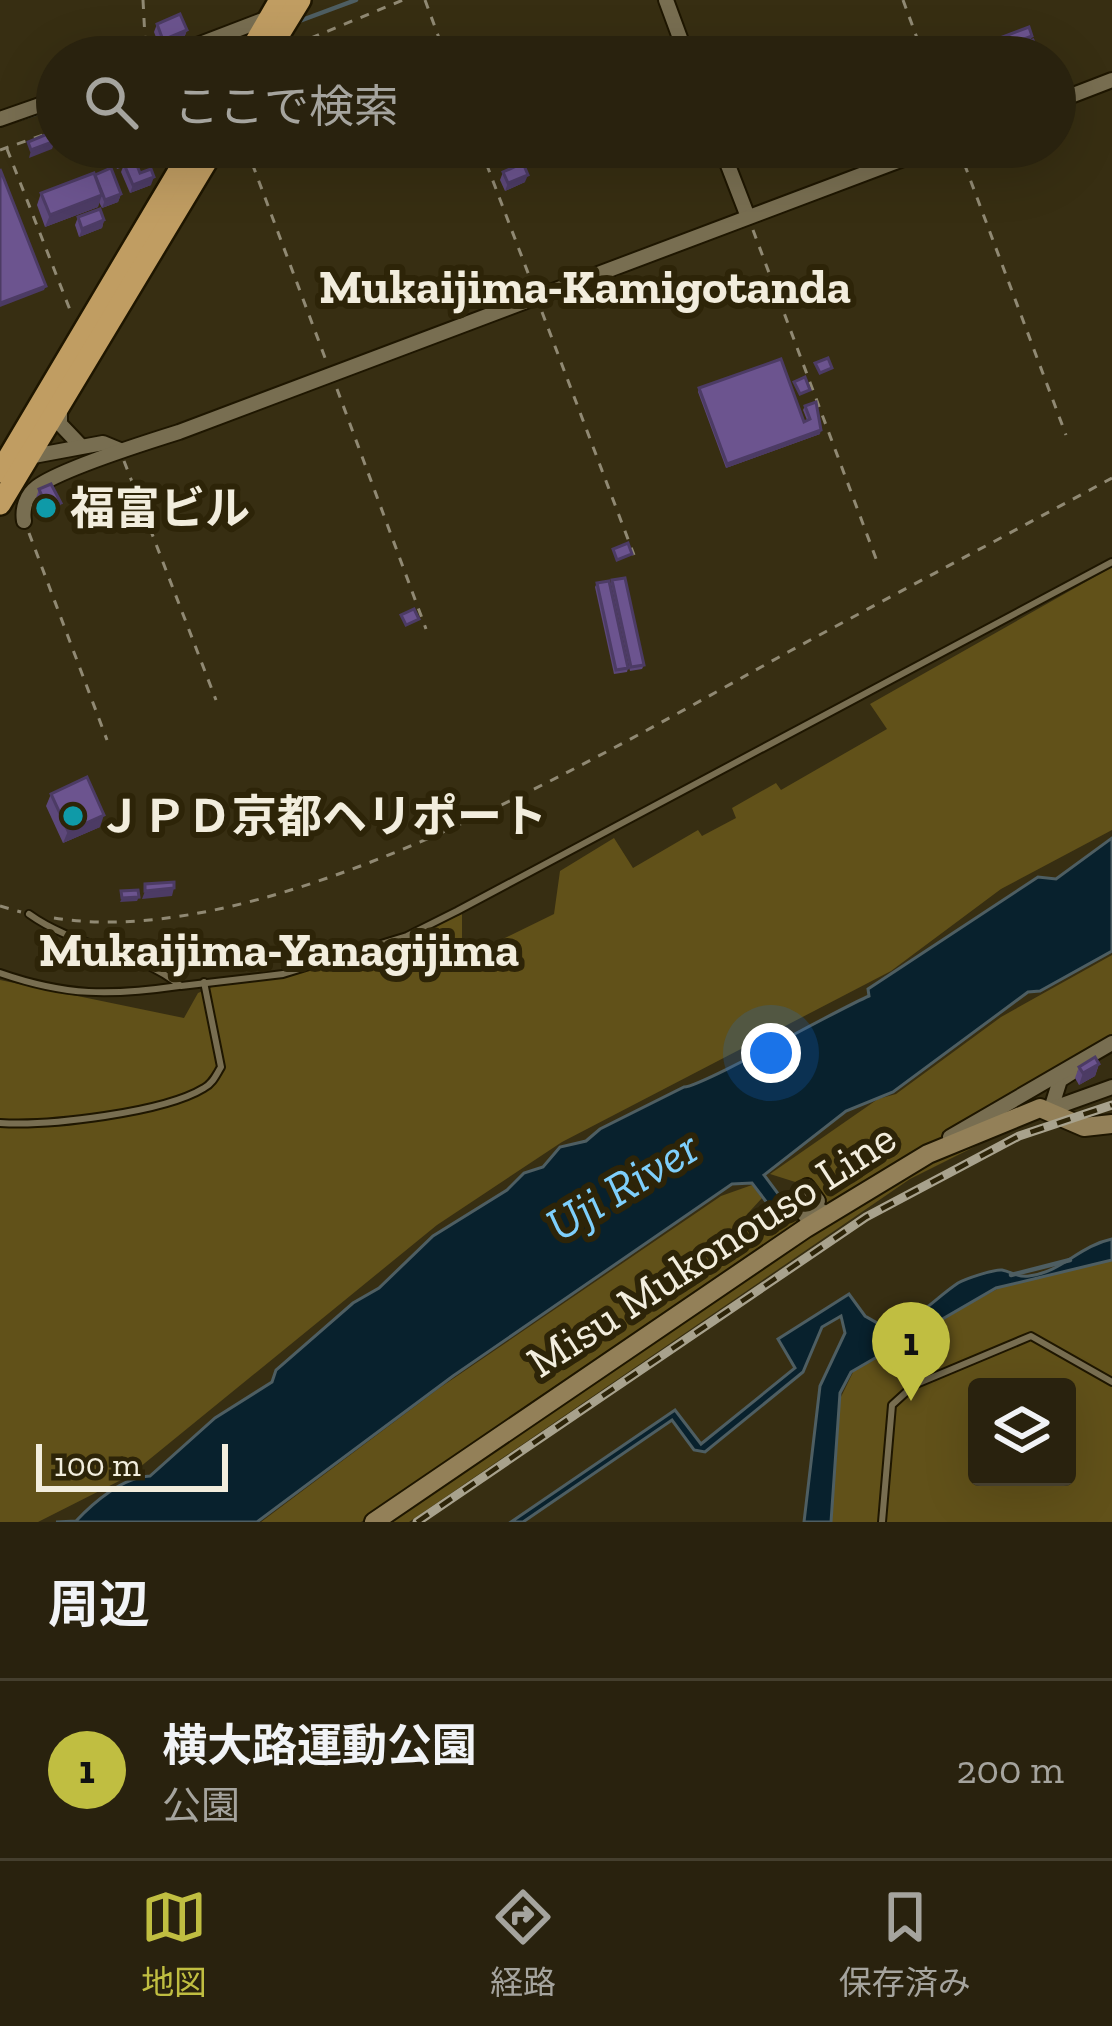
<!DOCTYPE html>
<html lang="ja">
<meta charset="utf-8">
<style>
:root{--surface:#29220e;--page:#352f1c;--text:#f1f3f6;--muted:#a5a49e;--line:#453f2e;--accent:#c0be41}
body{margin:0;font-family:"Zilla Slab","Noto Sans JP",serif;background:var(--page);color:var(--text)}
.controls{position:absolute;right:36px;bottom:36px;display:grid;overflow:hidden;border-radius:12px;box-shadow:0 12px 48px #0002}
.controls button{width:108px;height:108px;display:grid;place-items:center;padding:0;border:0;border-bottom:3px solid var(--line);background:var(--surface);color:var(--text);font:60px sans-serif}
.scale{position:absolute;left:36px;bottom:30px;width:192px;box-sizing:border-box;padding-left:12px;border:6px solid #f2eddd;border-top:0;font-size:33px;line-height:42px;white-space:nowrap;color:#f2eddd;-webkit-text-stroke:9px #2d2408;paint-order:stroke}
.you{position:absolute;left:771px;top:1053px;width:42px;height:42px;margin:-30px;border:9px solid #fff;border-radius:50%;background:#1a73e8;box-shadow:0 0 0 18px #1a73e833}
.badge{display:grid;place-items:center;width:78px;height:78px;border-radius:50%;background:var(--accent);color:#111;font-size:39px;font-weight:700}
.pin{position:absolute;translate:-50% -99px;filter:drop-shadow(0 3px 6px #0008)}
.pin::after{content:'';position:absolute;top:63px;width:42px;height:36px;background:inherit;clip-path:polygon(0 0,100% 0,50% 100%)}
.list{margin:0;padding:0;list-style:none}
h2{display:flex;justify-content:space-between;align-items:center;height:156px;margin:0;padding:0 48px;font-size:51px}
h2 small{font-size:39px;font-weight:400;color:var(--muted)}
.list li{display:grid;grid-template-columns:78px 1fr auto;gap:36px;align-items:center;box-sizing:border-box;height:180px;padding:0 48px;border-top:3px solid var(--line)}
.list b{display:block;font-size:45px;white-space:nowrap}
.list p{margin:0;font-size:39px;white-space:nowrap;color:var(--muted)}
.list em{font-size:39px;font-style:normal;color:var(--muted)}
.icon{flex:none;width:66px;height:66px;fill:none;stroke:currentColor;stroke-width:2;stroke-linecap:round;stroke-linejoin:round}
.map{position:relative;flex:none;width:1112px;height:1522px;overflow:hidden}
.search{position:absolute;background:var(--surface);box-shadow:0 12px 48px #0002;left:36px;right:36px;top:36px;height:132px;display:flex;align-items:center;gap:30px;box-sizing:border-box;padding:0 42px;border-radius:66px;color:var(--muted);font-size:45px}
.sheet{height:336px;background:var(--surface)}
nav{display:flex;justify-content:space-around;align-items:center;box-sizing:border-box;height:168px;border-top:3px solid var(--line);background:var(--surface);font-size:33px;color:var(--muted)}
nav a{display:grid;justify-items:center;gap:6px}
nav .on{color:var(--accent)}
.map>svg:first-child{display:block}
.green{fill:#615119;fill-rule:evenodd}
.water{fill:#08212d;stroke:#4e5e62;stroke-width:3}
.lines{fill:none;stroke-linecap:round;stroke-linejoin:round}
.stream{stroke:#4e5e62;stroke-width:4.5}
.service-casing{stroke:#1e1600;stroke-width:10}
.minor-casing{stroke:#1e1600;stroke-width:18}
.secondary-casing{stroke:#1e1600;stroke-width:22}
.trunk-casing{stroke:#1e1600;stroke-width:26}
.path{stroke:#908973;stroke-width:3;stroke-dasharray:9 9;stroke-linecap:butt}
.service{stroke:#786e51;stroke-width:6}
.minor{stroke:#786e51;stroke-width:14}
.secondary{stroke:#938058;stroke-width:18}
.trunk{stroke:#c09d62;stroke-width:21}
.rail-casing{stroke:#a8a28d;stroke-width:9}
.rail{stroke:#2d2408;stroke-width:4.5;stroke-dasharray:14;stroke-linecap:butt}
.wall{fill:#5d487b}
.shaded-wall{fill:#4c3b64}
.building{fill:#6c548f;stroke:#4c3b64;stroke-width:3}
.culture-dot{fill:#0f9aa8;stroke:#2d2408;stroke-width:4.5}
.labels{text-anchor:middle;stroke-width:12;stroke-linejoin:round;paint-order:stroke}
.poi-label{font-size:45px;font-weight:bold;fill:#f2eddd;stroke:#2d2408;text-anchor:start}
.street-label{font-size:45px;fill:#f2eddd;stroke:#2d2408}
.neighbourhood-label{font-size:48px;font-weight:bold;fill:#f2eddd;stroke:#2d2408}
.water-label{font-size:48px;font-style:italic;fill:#7ecffb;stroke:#2d2408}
</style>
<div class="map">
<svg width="1112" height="1522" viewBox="0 0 1112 1522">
<rect width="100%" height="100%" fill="#372e12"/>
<!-- green -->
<g class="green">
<polygon points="1112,567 1112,830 1001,889 891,971 562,1142 437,1225 129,1476 38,1522 0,1522 0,980 184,1018 198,993 214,986 346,964 462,914 462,959 554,914 560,871 614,838 633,868 698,830 702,836 736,818 732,808 776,783 781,790 887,729 870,704"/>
<polygon points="1112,955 1112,1043 808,1219 818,1201 808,1186 770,1174 878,1099 896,1094 1001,1017"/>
<polygon points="1038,1115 910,1179 409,1522 392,1522 486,1451 828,1222 938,1153"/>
<polygon points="752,1185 762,1198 740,1222 753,1238 793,1214 798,1227 537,1398 361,1522 261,1522 438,1389 721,1196"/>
<path d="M 1112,1259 L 1112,1522 L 828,1522 L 839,1401 L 857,1364 L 1001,1287 ZM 977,1387 L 1067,1387 L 1067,1477 L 977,1477 Z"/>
</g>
<!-- water -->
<g class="water">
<path d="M 1112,838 L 1112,951 L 1040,991 L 1028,992 L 893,1092 L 846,1111 L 764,1175 L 788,1207 L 777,1216 L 752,1183 L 732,1184 L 453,1376 L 257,1522 L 56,1522 L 76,1521 C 94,1502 123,1477 150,1476 L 215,1418 L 272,1382 L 276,1370 L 353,1303 L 379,1288 L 433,1236 L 507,1190 L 524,1173 L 543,1167 L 560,1147 L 586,1141 L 600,1129 L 684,1087 C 701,1087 838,1009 869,996 L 868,989 L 1038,877 L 1056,879 Z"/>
<path d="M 1112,1239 L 1112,1260 L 996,1288 L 851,1372 L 840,1393 L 831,1522 L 804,1522 L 820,1386 L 845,1333 L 841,1316 L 822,1327 L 803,1372 L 705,1452 L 694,1450 L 672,1420 L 523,1522 L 511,1522 L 675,1410 L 701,1444 L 795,1368 L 778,1339 L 849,1294 L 865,1316 L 888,1329 C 919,1319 933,1300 958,1283 C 965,1279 994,1269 1002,1270 C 1012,1272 1018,1278 1029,1276 C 1062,1272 1079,1246 1112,1239 Z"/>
</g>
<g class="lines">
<!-- stream -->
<g class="stream">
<polyline points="294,23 356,0"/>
<polyline points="204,57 244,42"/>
<polyline points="6,123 57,107"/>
<polyline points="1011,1275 1070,1260"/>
</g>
<!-- service casing -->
<g class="service-casing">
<g id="service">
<path d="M 29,914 C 76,948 135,949 181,986 L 283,974 L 407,936 L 457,911 L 1112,562"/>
<path d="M 0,973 C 66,996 110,996 179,986"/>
<path d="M 0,1123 C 48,1126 163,1113 204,1088 C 213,1083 216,1075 221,1067 L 204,982"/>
<polyline points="882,1522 892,1405 914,1385 1031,1336 1112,1382"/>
</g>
</g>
<!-- minor casing -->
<g class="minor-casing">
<g id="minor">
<polyline points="666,0 687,57"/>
<polyline points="166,57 268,18"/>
<polyline points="1055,102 1112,80"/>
<polyline points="0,119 57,99"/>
<polyline points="721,147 748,217"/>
<polyline points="60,410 60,424 80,445"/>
<polyline points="28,457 103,443 120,450"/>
<path d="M 24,521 C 22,509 26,495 37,487 C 61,469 147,442 179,432 L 935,147"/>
<polyline points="1051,1109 1060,1080 1071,1073"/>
<polyline points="1051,1109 1112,1087"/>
<polyline points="950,1137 1112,1043"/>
<polyline points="807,1186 818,1201 802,1211 808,1219 822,1211"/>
</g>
</g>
<!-- secondary casing -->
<g class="secondary-casing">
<polyline id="secondary" points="374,1522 806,1228 928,1154 1040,1108 1084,1127 1112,1124"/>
</g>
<!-- trunk casing -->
<g class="trunk-casing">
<g id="trunk">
<polyline points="247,57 280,0"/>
<polyline points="265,57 300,0"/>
<polyline points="0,472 193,147"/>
<polyline points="0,504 215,147"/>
</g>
</g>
<!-- path -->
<g class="path">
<polyline points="143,0 146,57"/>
<polyline points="425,0 446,57"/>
<polyline points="903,0 924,57"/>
<polyline points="294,45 403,0"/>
<polyline points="246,147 327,363"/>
<polyline points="480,147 533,286"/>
<polyline points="958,147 1066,435"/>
<polyline points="7,149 72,315"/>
<polyline points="0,150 57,130"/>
<polyline points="753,230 878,564"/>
<polyline points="542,312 634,555"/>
<polyline points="337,389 426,629"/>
<polyline points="124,461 216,700"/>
<polyline points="29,533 107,740"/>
<polyline points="0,906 21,912"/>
<path d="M 54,918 C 271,953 603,754 790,651 C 897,593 1005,536 1112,478"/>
</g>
<!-- service -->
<use href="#service" class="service"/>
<!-- minor -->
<use href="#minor" class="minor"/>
<!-- secondary -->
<use href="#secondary" class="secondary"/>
<!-- trunk -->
<use href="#trunk" class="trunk"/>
<!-- rail casing -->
<g class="rail-casing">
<polyline id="rail" points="417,1522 866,1217 1019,1136 1112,1105"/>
</g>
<!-- rail -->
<use href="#rail" class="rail"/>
</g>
<!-- wall -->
<g class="wall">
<polygon points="157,24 187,30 184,38 160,48 154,32"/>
<polygon points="932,147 952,159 933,166 929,155"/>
<polygon points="113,149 140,173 151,185 130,193 121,172 123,167 117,169 111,153"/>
<polygon points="503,172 525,182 505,191 500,180"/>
<polygon points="41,193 121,194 118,202 102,208 99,202 98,207 45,227 37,205"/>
<polygon points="78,217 104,220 102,228 79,237 75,225"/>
<polygon points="699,388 804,422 807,420 803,410 805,406 820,434 726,468 698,392"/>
<polygon points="39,489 57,514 43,520 35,501"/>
<polygon points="612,580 644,665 642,669 630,671 611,584"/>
<polygon points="597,583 628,668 627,672 614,674 595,587"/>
<polygon points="51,794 100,827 63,843 46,806"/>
<polygon points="1099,1064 1095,1076 1079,1085 1075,1078 1079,1067"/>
</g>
<!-- shaded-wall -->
<g class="shaded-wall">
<polygon points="187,30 184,38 160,48 163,40"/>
<polygon points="1032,36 1031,40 987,57 978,57"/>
<polygon points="55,141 52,149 29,158 31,150"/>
<polygon points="955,151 952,159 933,166 936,158"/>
<polygon points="528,175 525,182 505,191 508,183"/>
<polygon points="154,177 151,185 130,193 133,185"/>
<polygon points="121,194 118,202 102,208 105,200"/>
<polygon points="102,195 98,207 45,227 50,215"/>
<polygon points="104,220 102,228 79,237 82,229"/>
<polygon points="46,286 44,290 0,307 0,303"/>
<polygon points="821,430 820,434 726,468 727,464"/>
<polygon points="61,503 57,514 43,520 47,508"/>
<polygon points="104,815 100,827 63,843 68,831"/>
<polygon points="174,888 172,896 142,899 145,891"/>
<polygon points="139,897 137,901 120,902 122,898"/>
<polygon points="1099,1064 1095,1076 1079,1085 1083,1073"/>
</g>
<!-- building -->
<g class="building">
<polygon points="180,14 187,30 163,40 157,24"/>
<polygon points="1029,27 1032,36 978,57 950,57"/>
<polygon points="1033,40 1037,49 1017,57 989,57"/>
<polygon points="52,132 55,141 31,150 28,142"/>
<polygon points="118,147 122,147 127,162 118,165 113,149"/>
<polygon points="932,147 953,147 955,151 936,158"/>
<polygon points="135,160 140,173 151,169 154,177 133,185 124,164"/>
<polygon points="523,163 528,175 508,183 503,172"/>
<polygon points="111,168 121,194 105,200 95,175"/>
<polygon points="0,169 46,286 0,303"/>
<polygon points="94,173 102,195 50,215 41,193"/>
<polygon points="100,209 104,220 82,229 78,217"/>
<polygon points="828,358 832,368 820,373 815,363"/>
<polygon points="781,359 804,422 810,419 805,406 816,402 821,430 727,464 699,388"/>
<polygon points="805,377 810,390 800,394 794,382"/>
<polygon points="51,484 61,503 47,508 39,489"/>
<polygon points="628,543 632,554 617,560 613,549"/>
<polygon points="625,578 644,665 631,667 612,580"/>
<polygon points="609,581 628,668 616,670 597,583"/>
<polygon points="414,609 419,619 406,625 401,615"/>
<polygon points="87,777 104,815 68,831 51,794"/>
<polygon points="174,882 174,888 145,891 145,884"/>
<polygon points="138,890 139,897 122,898 121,891"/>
<polygon points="1095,1057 1099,1064 1083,1073 1079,1067"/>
</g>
<!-- markers -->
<g class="culture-dot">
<circle cx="46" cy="508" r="12"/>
<circle cx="73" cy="816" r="12"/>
</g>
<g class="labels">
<!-- poi labels -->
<g class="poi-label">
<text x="70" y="524">福富ビル</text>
<text x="97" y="832">ＪＰＤ京都ヘリポート</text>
</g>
<!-- street labels -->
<g class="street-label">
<text transform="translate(711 1249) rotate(-33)" y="16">Misu Mukonouso Line</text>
</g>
<!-- neighbourhood labels -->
<g class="neighbourhood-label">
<text x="585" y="303">Mukaijima-Kamigotanda</text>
<text x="279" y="966">Mukaijima-Yanagijima</text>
</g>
<!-- water labels -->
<g class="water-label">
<text transform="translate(622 1185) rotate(-31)" y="17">Uji River</text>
</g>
</g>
</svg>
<div class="controls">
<button><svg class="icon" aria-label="layers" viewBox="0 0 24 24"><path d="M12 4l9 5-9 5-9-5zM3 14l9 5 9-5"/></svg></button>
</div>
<div class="scale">100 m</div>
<div class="you"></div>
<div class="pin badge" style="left:911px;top:1401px">1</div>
<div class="search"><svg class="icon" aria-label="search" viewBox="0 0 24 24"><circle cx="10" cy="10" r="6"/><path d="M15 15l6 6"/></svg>ここで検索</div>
</div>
<section class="sheet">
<h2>周辺<small></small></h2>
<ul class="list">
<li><span class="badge">1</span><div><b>横大路運動公園</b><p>公園</p></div><em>200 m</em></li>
</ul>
</section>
<nav>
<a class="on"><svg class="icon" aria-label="map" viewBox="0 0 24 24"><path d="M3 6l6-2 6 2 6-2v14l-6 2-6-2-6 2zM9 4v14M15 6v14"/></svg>地図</a>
<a><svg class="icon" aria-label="directions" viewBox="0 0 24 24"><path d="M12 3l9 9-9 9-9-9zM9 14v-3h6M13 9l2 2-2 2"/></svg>経路</a>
<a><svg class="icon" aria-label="saved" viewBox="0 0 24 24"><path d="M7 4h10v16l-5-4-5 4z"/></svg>保存済み</a>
</nav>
